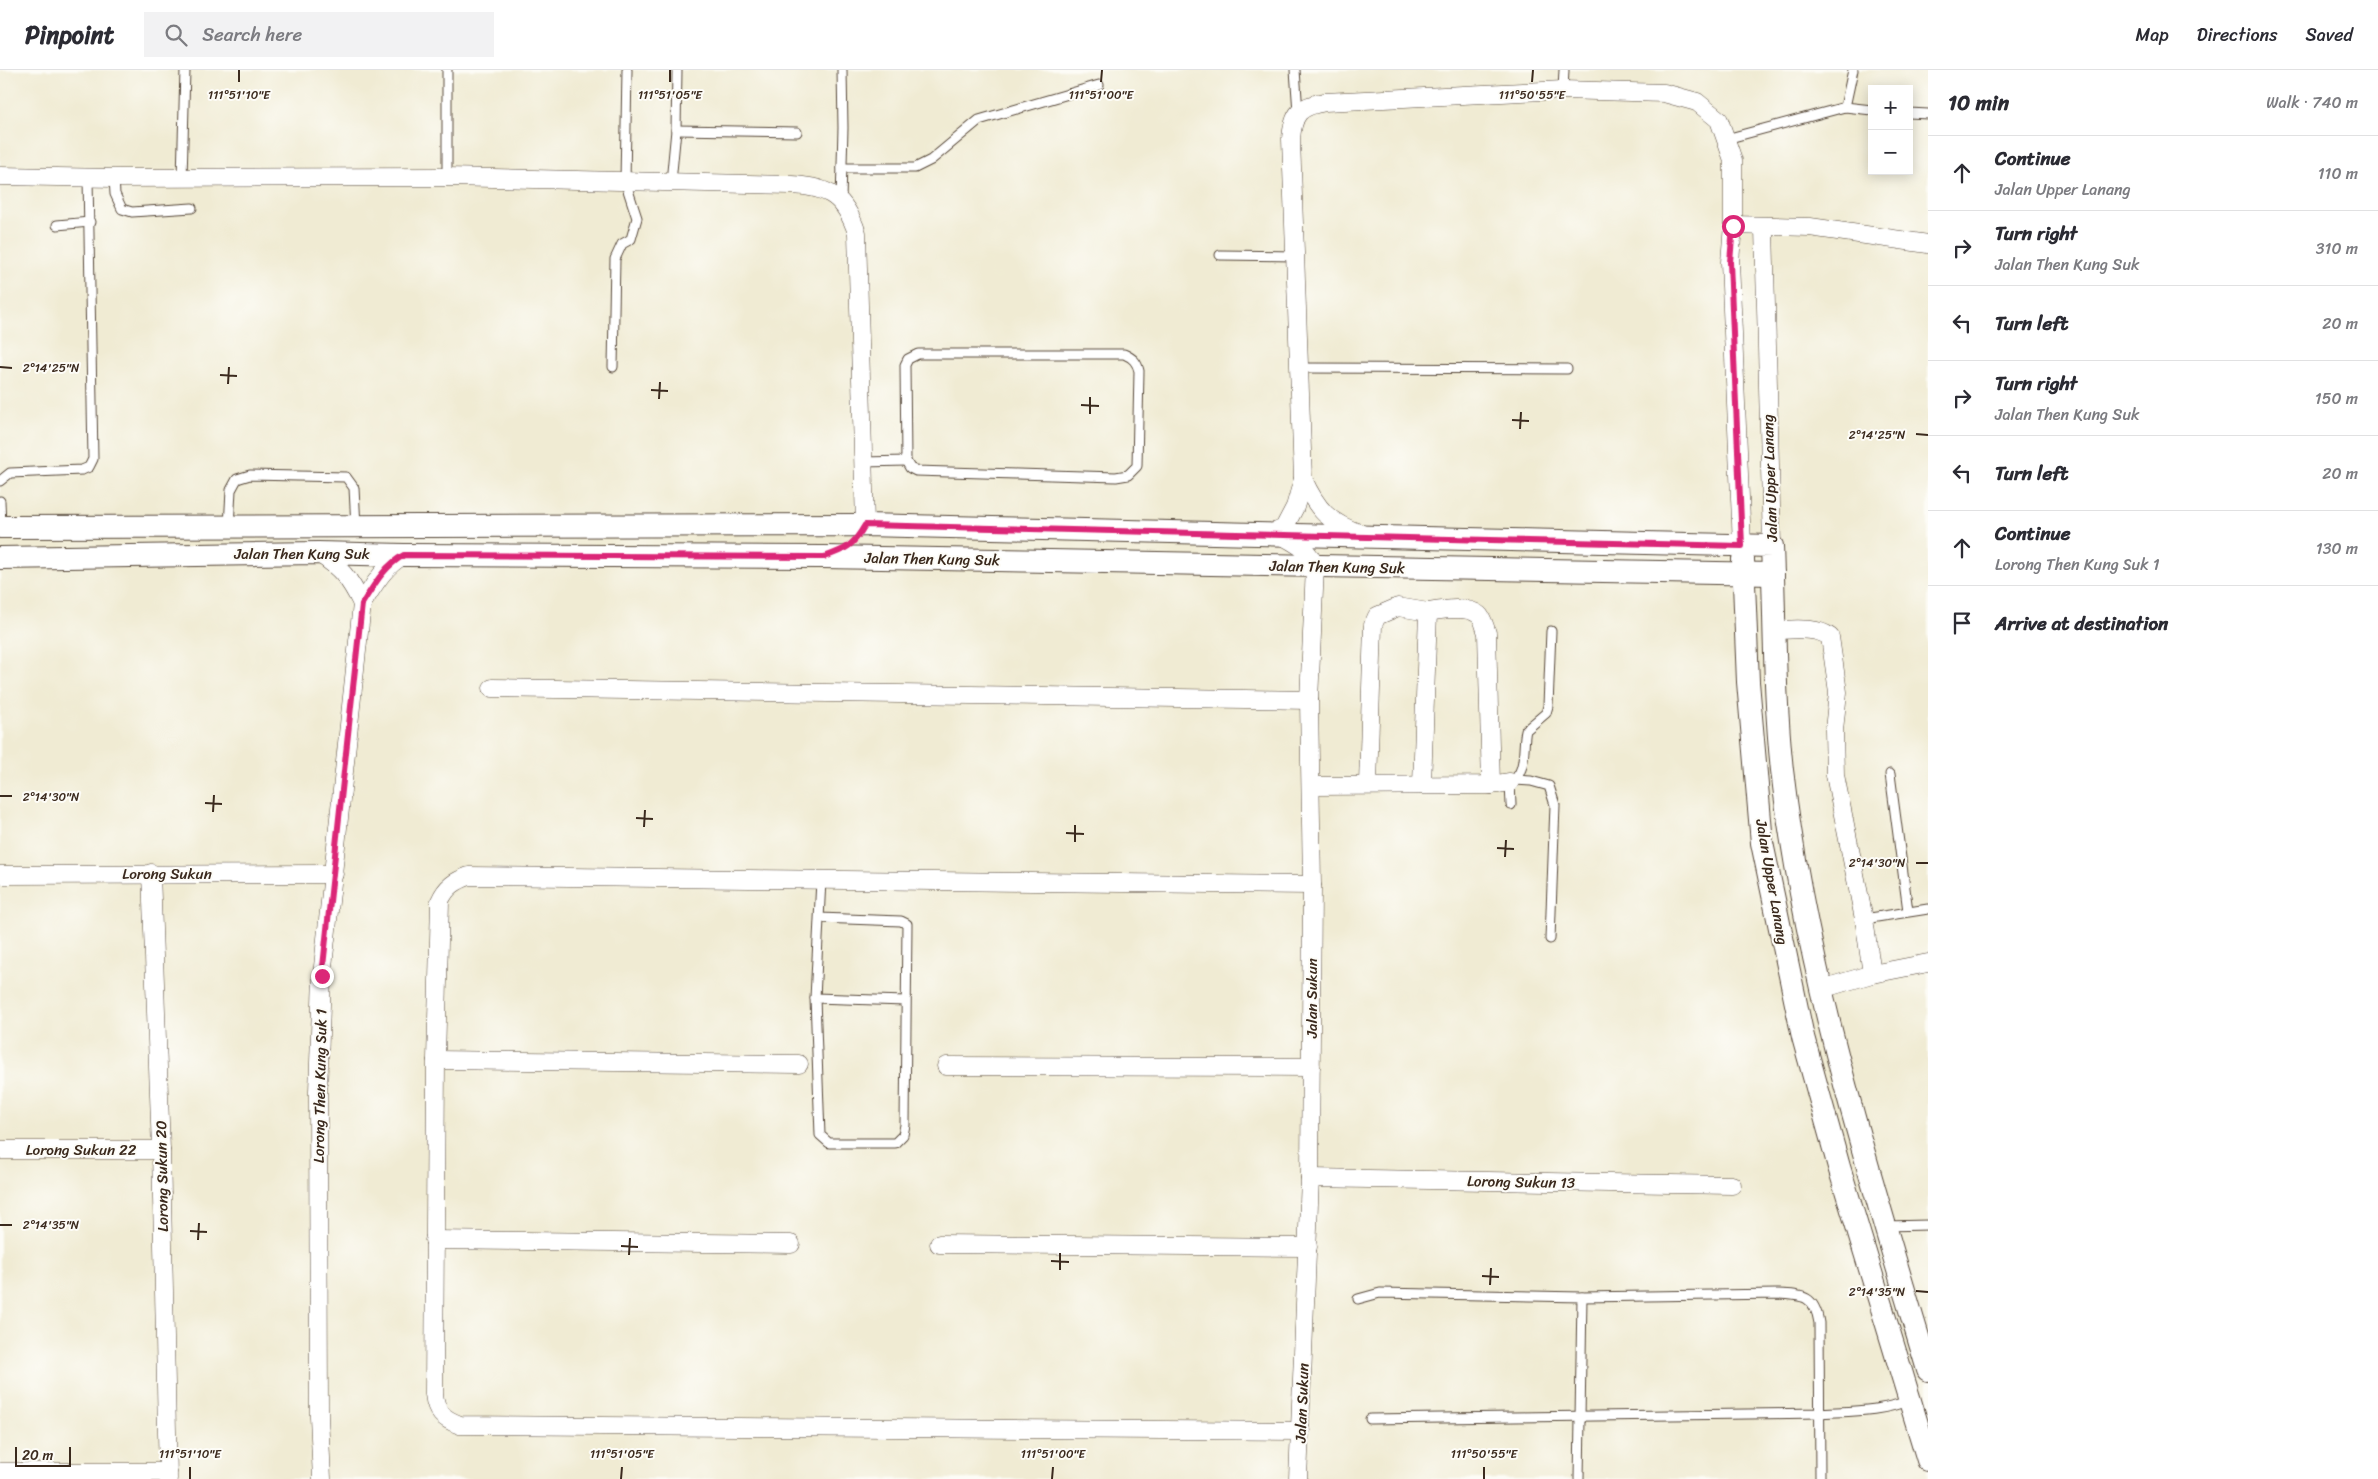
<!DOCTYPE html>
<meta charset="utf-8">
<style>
:root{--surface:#fff;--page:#f2f2f3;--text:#2b2b33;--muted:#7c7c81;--line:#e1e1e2}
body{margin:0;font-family:Sriracha,sans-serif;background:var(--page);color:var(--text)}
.controls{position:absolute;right:15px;top:15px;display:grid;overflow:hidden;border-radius:0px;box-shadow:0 2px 12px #0003}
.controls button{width:45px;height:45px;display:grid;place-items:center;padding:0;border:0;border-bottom:1px solid var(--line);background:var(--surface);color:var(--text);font:25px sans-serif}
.scale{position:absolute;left:15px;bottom:12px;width:56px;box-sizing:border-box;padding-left:5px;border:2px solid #3b2a1e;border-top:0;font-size:14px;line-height:18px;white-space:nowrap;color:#3b2a1e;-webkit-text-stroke:4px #fdfcf7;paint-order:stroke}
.stop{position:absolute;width:15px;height:15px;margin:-11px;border:4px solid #db2777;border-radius:50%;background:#fff}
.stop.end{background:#db2777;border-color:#fff;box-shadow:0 1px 5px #0008}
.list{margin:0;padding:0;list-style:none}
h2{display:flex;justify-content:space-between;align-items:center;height:65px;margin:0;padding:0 20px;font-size:21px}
h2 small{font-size:16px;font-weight:400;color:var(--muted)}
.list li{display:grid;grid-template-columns:32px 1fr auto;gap:15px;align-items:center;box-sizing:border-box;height:75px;padding:0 20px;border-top:1px solid var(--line)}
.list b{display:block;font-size:19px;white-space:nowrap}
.list p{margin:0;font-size:16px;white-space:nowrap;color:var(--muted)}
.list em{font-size:16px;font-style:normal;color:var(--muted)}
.icon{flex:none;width:28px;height:28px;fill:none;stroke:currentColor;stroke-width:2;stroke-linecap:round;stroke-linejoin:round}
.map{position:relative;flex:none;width:1928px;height:1409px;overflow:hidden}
header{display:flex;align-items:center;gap:30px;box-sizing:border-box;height:70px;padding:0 25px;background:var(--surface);border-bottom:1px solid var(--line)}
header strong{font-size:24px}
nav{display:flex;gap:28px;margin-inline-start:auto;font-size:18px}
.search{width:350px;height:45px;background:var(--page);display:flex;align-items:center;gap:12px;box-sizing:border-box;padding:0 18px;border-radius:0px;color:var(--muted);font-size:19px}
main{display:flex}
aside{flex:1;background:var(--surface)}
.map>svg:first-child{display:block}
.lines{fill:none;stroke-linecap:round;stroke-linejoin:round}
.service-casing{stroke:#564739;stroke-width:11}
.minor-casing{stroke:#564739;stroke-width:19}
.tertiary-casing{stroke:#564739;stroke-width:24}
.service{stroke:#fff;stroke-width:9}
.minor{stroke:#fff;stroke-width:18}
.tertiary{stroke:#fff;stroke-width:22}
.route{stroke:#db2777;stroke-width:6}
.ticks{fill:none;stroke:#3b2a1e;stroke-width:2}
.labels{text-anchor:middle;stroke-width:4;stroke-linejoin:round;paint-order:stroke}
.street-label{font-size:15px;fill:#3b2a1e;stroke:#fdfcf7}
.ticks-label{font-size:12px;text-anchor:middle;fill:#3b2a1e;stroke:#fdfcf7;stroke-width:4;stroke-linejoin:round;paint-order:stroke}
</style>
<header>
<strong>Pinpoint</strong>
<div class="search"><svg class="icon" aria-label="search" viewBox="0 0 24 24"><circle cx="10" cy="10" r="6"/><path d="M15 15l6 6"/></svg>Search here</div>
<nav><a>Map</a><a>Directions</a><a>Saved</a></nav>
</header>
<main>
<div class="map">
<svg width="1928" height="1409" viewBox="0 0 1928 1409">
<rect width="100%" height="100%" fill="#fdfcf7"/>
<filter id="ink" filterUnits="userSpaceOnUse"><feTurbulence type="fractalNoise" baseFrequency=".02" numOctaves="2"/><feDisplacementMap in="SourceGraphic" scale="10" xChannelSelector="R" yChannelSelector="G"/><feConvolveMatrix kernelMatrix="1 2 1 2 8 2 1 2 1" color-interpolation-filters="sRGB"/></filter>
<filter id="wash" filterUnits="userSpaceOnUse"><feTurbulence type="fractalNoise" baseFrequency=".0096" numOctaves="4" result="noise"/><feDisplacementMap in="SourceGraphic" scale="20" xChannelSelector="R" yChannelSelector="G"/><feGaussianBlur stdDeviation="1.12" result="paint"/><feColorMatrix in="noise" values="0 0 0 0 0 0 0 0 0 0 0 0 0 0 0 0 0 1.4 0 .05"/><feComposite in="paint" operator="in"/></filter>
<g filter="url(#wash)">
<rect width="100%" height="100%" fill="#f0ebd3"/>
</g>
<g filter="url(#ink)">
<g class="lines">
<!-- service casing -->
<g class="service-casing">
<g id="service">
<polyline points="1295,0 1298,42"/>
<polyline points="1563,20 1564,0"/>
<polyline points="1845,37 1853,0"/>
<polyline points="1909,43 1928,44"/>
<polyline points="676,60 797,62"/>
<polyline points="1726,69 1845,37 1872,40"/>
<polyline points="842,98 915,98 931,90 979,50 1099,15"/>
<polyline points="447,107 447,0"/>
<polyline points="114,108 115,124 122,139 132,142 192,138"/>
<polyline points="182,108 185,0"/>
<polyline points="671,112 676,60 677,0"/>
<polyline points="841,130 843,58 842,0"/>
<polyline points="57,155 90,152"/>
<polyline points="1220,185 1295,186"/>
<path d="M 918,284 L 1124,284 C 1133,288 1137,292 1139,301 L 1137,396 L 1128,405 L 1116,407 L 916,401 L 910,398 L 906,391 L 905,295 L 908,289 Z"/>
<polyline points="613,297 615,189 622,174 631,169 637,148 625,111 627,0"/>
<polyline points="1300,298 1567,299"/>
<polyline points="864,392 906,391"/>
<polyline points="0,411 10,403 82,400 89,397 93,389 88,108"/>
<polyline points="0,431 1,456"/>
<polyline points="229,457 231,420 237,409 250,405 346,407 354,418 356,457"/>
<polyline points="1890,704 1908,841"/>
<polyline points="1515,710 1531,711 1549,716 1555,735 1550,869"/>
<path d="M 1511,735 L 1510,712 C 1528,704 1522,676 1526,660 L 1546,643 L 1548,636 L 1551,561"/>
<polyline points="819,848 901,851 907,854 905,1055 903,1065 895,1073 829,1073 820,1065 815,928 821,810"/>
<polyline points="1864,849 1928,839"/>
<polyline points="815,928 905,931"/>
<polyline points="1885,1156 1928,1155"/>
<path d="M 1358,1229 L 1380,1223 L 1582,1227 L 1778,1224 C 1804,1225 1815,1226 1819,1253 L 1820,1409"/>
<path d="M 1370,1349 L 1819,1343 C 1850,1341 1881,1342 1910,1330"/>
<polyline points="1579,1409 1582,1227"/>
</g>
</g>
<!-- minor casing -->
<g class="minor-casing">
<g id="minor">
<path d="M 0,106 L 114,108 L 447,107 L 792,115 C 830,117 845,127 857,163 L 865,455"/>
<polyline points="1733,155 1810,157 1928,174"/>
<polyline points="1764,157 1772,476"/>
<path d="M 1303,409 C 1317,440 1329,453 1362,464"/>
<path d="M 1269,465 L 1284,458 L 1295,437 L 1303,409 L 1291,69 C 1293,44 1299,36 1325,32 L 1563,20 L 1664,23 L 1697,32 L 1719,50 L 1733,90 L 1733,155 L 1730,192 L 1742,475"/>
<path d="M 1281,465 C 1297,474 1309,479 1315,497 L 1309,630 L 1312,815 L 1310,1108 L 1298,1409"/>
<path d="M 318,483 C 341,498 350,509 362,534"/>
<path d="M 1428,542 C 1441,540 1468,535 1479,545 C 1483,548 1485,558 1487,563 L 1491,715"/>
<path d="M 1773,560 C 1791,560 1816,556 1830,567 L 1838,622 L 1834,660 L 1835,705 L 1864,849 L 1872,904"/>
<polyline points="492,618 1309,630"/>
<polyline points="1368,714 1373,555 1377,546 1398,537 1428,542 1422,715"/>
<polyline points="1312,716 1491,715 1510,712"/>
<polyline points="151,803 161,1080 168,1409"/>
<polyline points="0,805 334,804"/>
<polyline points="1821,919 1872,904 1928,893"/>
<polyline points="436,990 799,994"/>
<polyline points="946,996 1311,997"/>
<polyline points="0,1080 161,1080"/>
<polyline points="1310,1108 1732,1115"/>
<polyline points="434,1170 791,1174"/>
<polyline points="939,1174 1308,1177"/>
<path d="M 1301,1361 L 460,1355 C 443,1349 436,1342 434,1324 L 436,990 L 440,831 C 446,817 455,811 469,806 L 1312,815"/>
<polyline points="0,1402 168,1402"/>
<path d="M 322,1409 L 319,1346 L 318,1022 L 322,906 L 362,534 C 374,515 384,496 404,485"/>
</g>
</g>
<!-- tertiary casing -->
<g class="tertiary-casing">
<g id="tertiary">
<path d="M 0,457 L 865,455 L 1772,476 C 1775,551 1774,626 1782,700 C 1806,905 1869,1103 1928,1300"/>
<polyline points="0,488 318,483 404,485 824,487 1773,504"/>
<polyline points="1743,489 1748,612 1762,773 1803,967 1839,1097 1928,1390"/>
</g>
</g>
<!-- service -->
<use href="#service" class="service"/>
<!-- minor -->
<use href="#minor" class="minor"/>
<!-- tertiary -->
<use href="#tertiary" class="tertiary"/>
</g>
</g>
<g class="lines" filter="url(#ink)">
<!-- route -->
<path class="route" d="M 322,906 L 362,534 C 374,515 384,496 404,485 L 824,487 C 847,479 853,476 865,455 L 1742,476 L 1730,192 L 1733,156"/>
</g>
<!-- ticks -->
<path class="ticks" d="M 239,12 L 239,0M 670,12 L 670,0M 1101,12 L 1102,0M 1532,12 L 1533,0M 0,297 L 12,298M 220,305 L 237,306M 228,314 L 229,297M 651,320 L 668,321M 659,329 L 660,312M 1081,335 L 1099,336M 1090,344 L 1090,327M 1512,350 L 1529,351M 1520,359 L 1521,342M 1916,364 L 1928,365M 0,726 L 12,726M 205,733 L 222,734M 213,742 L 214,725M 636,748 L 653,749M 644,757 L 645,740M 1066,763 L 1084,764M 1075,772 L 1075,755M 1497,778 L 1514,779M 1505,787 L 1506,770M 1916,793 L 1928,793M 0,1155 L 12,1155M 190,1161 L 207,1162M 198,1170 L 199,1153M 621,1176 L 638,1177M 629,1185 L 630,1168M 1051,1191 L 1069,1192M 1060,1200 L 1060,1183M 1482,1206 L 1499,1207M 1490,1215 L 1491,1198M 1916,1221 L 1928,1222M 190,1409 L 190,1397M 621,1409 L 622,1397M 1052,1409 L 1053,1397M 1484,1409 L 1484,1397"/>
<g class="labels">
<!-- street labels -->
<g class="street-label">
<text transform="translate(1770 408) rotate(-92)" y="5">Jalan Upper Lanang</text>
<text x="302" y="489">Jalan Then Kung Suk</text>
<text transform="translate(932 489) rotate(1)" y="5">Jalan Then Kung Suk</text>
<text transform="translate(1337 497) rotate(1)" y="5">Jalan Then Kung Suk</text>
<text x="167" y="809">Lorong Sukun</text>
<text transform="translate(1772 812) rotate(80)" y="5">Jalan Upper Lanang</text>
<text transform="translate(1312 928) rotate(-90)" y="5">Jalan Sukun</text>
<text transform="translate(320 1016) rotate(-89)" y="5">Lorong Then Kung Suk 1</text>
<text x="81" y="1085">Lorong Sukun 22</text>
<text transform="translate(162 1106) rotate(-91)" y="5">Lorong Sukun 20</text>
<text transform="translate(1521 1112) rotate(1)" y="5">Lorong Sukun 13</text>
<text transform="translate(1302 1333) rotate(-88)" y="5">Jalan Sukun</text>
</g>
</g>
<g class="ticks-label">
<text x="239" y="29">111°51'10"E</text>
<text x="670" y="29">111°51'05"E</text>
<text x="1101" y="29">111°51'00"E</text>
<text x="1532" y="29">111°50'55"E</text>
<text x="51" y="302">2°14'25"N</text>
<text x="1877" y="369">2°14'25"N</text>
<text x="51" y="731">2°14'30"N</text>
<text x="1877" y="797">2°14'30"N</text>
<text x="51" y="1159">2°14'35"N</text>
<text x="1877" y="1226">2°14'35"N</text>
<text x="190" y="1388">111°51'10"E</text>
<text x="622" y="1388">111°51'05"E</text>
<text x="1053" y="1388">111°51'00"E</text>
<text x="1484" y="1388">111°50'55"E</text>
</g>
</svg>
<div class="controls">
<button>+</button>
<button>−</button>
</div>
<div class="scale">20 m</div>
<div class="stop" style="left:1733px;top:156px"></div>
<div class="stop end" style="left:322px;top:906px"></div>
</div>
<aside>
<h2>10 min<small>Walk · 740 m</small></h2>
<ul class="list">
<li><svg class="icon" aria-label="ahead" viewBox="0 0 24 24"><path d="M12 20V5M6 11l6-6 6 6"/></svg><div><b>Continue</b><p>Jalan Upper Lanang</p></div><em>110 m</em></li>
<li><svg class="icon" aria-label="right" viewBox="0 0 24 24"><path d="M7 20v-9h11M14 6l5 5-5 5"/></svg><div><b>Turn right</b><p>Jalan Then Kung Suk</p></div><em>310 m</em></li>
<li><svg class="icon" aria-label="left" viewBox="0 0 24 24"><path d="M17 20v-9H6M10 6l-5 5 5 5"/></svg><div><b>Turn left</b></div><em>20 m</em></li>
<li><svg class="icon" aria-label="right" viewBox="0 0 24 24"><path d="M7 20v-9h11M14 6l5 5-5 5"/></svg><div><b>Turn right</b><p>Jalan Then Kung Suk</p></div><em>150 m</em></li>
<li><svg class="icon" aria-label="left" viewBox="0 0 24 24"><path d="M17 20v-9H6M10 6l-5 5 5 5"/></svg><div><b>Turn left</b></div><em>20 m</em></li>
<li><svg class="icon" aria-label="ahead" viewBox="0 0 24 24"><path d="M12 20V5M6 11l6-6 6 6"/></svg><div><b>Continue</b><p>Lorong Then Kung Suk 1</p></div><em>130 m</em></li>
<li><svg class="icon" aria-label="arrive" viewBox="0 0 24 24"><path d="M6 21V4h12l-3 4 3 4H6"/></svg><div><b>Arrive at destination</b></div></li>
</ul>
</aside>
</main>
